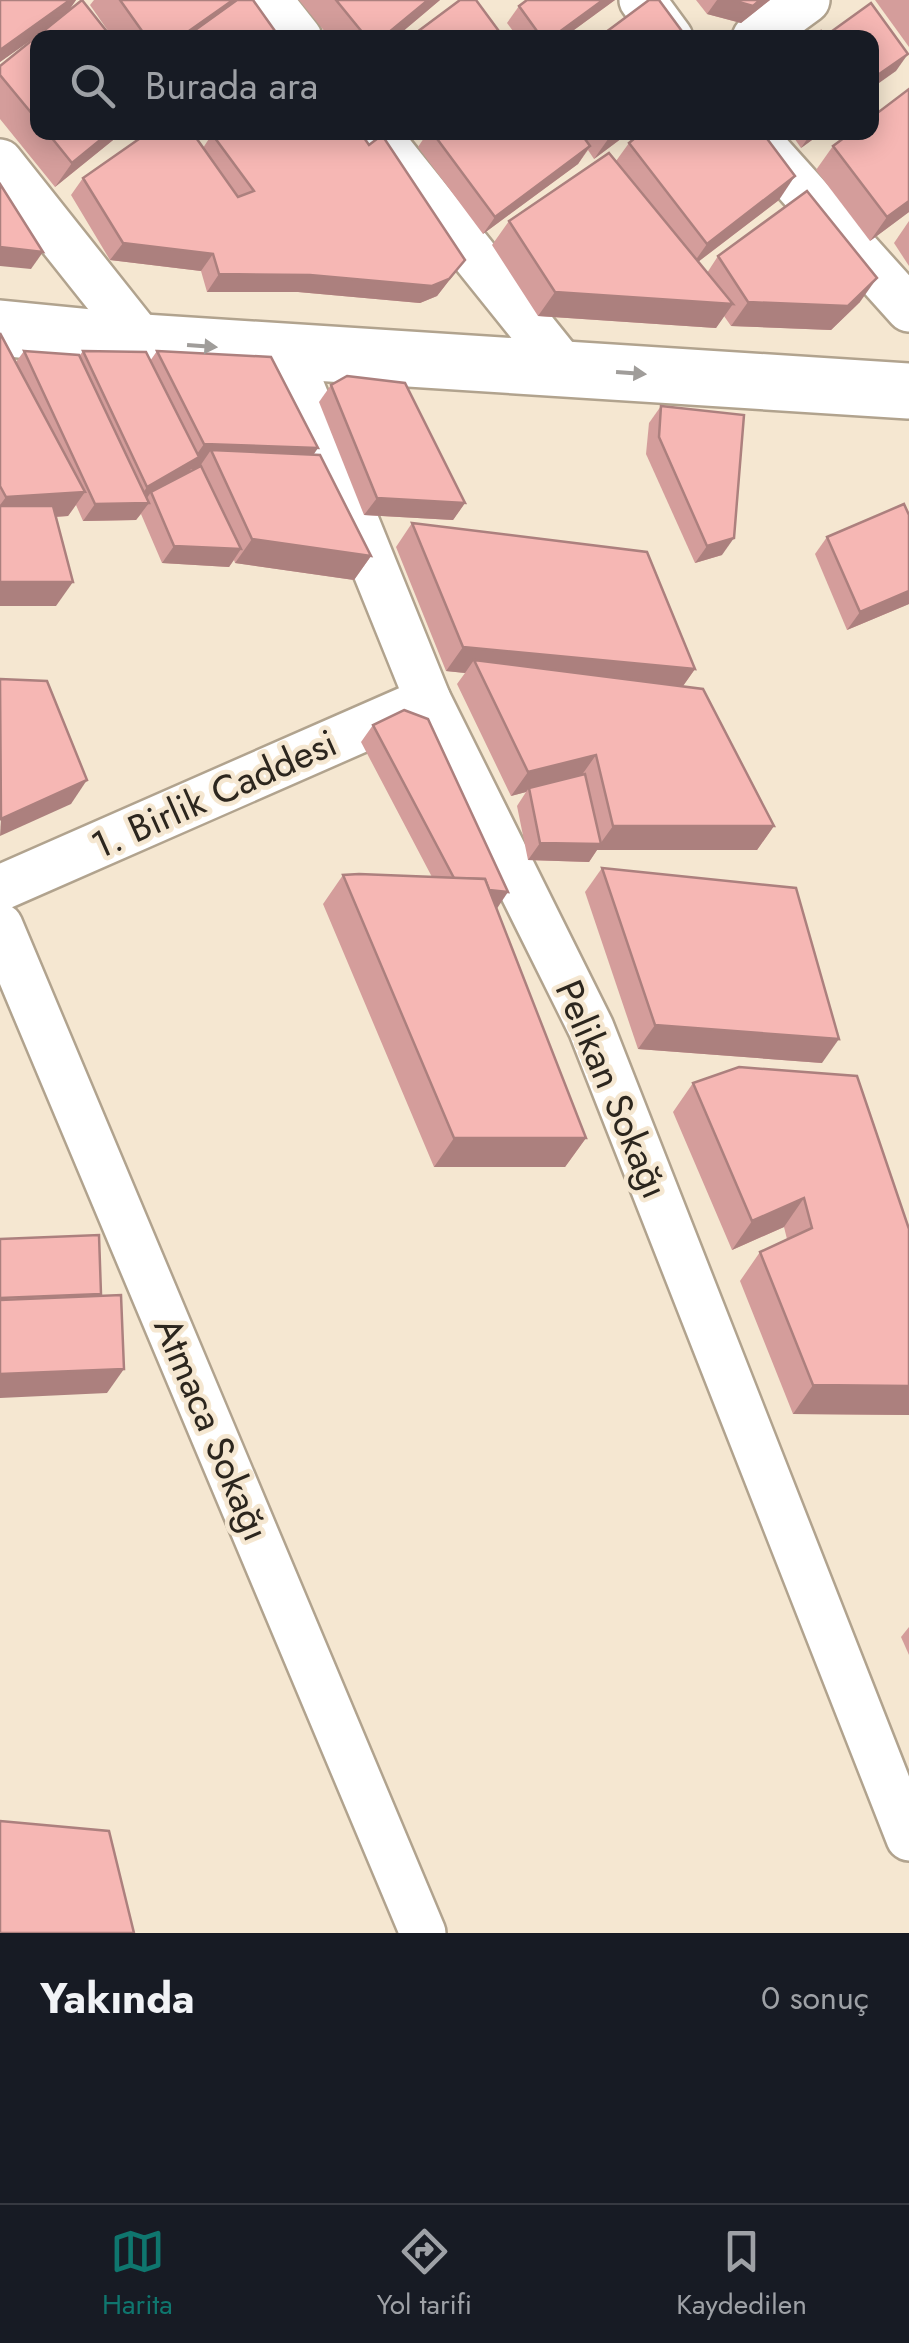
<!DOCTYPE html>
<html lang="tr">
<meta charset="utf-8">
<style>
:root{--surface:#171b24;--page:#242831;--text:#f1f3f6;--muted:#9ea1a6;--line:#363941;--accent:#0f766e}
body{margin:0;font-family:Jost,sans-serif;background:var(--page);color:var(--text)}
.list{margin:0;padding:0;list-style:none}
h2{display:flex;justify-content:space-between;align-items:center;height:130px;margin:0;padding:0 40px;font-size:42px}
h2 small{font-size:32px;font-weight:400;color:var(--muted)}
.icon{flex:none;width:55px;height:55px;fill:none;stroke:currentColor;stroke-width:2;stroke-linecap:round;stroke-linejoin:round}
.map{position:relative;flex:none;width:909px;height:1933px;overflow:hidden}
.search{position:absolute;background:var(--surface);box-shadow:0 5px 25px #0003;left:30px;right:30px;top:30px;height:110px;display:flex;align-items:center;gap:25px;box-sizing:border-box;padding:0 35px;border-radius:20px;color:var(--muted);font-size:38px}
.sheet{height:270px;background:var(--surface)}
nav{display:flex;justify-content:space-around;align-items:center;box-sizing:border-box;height:140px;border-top:2px solid var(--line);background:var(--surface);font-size:28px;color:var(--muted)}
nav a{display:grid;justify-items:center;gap:5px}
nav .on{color:var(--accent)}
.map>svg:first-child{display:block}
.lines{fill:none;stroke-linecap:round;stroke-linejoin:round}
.minor-casing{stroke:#b1a38e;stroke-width:50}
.tertiary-casing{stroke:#b1a38e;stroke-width:60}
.minor{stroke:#fff;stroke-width:45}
.tertiary{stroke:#fff;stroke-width:55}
.wall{fill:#d49d9b}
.shaded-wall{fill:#ac807e}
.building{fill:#f6b7b4;stroke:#ac807e;stroke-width:2.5}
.oneway{fill:#a09d9a}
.labels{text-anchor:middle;stroke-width:9;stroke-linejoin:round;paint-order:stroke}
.street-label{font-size:38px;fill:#2c261e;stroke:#f5e7d1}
</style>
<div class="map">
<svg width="909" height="1933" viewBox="0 0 909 1933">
<rect width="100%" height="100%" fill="#f5e7d1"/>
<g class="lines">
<!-- minor casing -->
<g class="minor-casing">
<g id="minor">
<polyline points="269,0 299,38"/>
<polyline points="642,0 670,38"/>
<polyline points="755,38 807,0"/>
<polyline points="375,132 565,369"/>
<polyline points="750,132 909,309"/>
<polyline points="0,162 143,342"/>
<polyline points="287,351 428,700 591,1028 909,1838"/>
<polyline points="0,888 428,700"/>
<polyline points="0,926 423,1933"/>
</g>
</g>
<!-- tertiary casing -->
<g class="tertiary-casing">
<polyline id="tertiary" points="0,328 143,342 909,391"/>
</g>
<!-- minor -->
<use href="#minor" class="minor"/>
<!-- tertiary -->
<use href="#tertiary" class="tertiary"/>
</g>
<!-- wall -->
<g class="wall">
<polygon points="0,0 76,0 69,10 38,38 38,132 123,132 55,187 0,119 0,66 39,34 0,62"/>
<polygon points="94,0 253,0 280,38 113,38 90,5"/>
<polygon points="299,0 440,0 395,38 330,38"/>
<polygon points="527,0 615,0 563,38 518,38 507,23 519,6"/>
<polygon points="696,0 770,0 741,23 707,14"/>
<polygon points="875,0 909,0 909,47"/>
<polygon points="428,132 630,132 594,159 588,150 578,164 483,234 418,147"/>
<polygon points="790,132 823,132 801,148"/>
<polygon points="212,134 465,260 437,296 420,303 298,292 207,292 201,271 110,260 71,195 83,178 203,148"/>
<polygon points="629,143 779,200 698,262 707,273 718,256 860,302 831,330 731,326 724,316 716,328 538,316 492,245 509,221 616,161"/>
<polygon points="833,146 909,212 870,241 816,170"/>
<polygon points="909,221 909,266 894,243"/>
<polygon points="0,333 16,362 24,351 80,355 83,351 150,361 157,351 314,455 371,556 354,580 235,563 234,560 229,567 162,563 141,514 136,520 83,521 76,505 68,516 56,517 56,606 0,606"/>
<polygon points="331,385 465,503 453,520 364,515 319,402"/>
<polygon points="661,406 722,555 695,563 646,454 649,423"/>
<polygon points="412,523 695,669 683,686 774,826 757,850 597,850 589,862 528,860 517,806 526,792 511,796 457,684 465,673 446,671 396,547"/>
<polygon points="827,537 909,604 847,630 815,554"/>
<polygon points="373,725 497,909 586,1138 565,1167 434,1167 323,904 343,875 432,877 361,742"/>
<polygon points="602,868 822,1063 638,1049 585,892"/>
<polygon points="857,1076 909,1415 793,1414 740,1281 760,1252 787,1239 784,1227 732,1250 673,1112 693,1083"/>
<polygon points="909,1627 909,1655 901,1637"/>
</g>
<!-- shaded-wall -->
<g class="shaded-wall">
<polygon points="70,0 76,0 65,16 0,62 0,50"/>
<polygon points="233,0 243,0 197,38 179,38"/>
<polygon points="428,0 440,0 395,38 382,38"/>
<polygon points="603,0 615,0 563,38 551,38"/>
<polygon points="717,0 770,0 741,23 707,14"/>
<polygon points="908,54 896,71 872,88 872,79"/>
<polygon points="110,132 123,132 55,187 72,163"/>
<polygon points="614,132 630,132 594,159 611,135"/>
<polygon points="812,132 823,132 801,148"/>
<polygon points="590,146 578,164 483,234 495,217"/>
<polygon points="795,176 779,200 690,268 707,244"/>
<polygon points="909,201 909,212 870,241 887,217"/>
<polygon points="123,243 213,254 201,271 110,260"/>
<polygon points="0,247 43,252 31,269 0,266"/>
<polygon points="465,260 437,296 420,303 298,292 207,292 219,274"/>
<polygon points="877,278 860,302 831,330 731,326 748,302"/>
<polygon points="555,292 733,304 716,328 538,316"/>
<polygon points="204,444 318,448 302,472 211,450 198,469 191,469 187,475 151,492 147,498 138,503 149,503 136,520 83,521 95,504 136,503 147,487 192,461"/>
<polygon points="85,492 68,516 0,520 0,505 6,497"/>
<polygon points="377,498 465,503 453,520 364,515"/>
<polygon points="734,538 722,555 695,563 707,546"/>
<polygon points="252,539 371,556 354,580 235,563"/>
<polygon points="174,546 241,549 229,567 162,563"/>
<polygon points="0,582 73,582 56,606 0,606"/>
<polygon points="909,591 909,604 847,630 860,612"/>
<polygon points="463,647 695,669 678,693 474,660 465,673 446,671"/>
<polygon points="596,755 579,779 529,788 526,792 511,796 528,772"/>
<polygon points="87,780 71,804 0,836 1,819"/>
<polygon points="613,826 774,826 757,850 597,850 589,862 528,860 540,843 600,844"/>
<polygon points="458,885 508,892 496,910"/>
<polygon points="655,1025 839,1039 822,1063 638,1049"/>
<polygon points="454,1138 586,1138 565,1167 434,1167"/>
<polygon points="804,1198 784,1227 732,1250 752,1221"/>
<polygon points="124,1369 107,1393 0,1398 0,1374"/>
<polygon points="813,1385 909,1386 909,1415 793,1414"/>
</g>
<!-- building -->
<g class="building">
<polygon points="0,0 70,0 0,50"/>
<polygon points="82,0 112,38 38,38 38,121 0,75 0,66"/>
<polygon points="120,0 233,0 179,38 147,38"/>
<polygon points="237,0 253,0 280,38 184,38"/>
<polygon points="336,0 428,0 382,38 367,38"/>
<polygon points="460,0 476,0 504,38 409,38"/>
<polygon points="527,0 603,0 551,38 542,38 519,6"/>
<polygon points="649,0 659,0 687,38 598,38"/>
<polygon points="732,0 760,0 753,6"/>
<polygon points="871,3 908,54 872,79 872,38 831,38 828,34"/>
<polygon points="821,31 826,38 812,38"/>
<polygon points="909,89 909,201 887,217 833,146 852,132 872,132 872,117"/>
<polygon points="47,132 110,132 72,163"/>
<polygon points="149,132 192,132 238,197 254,191 212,134 215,132 360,132 369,145 382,135 465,260 449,279 432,286 310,275 219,274 213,254 123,243 83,178"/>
<polygon points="432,132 580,132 590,146 495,217"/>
<polygon points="642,132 762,132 795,176 707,244 629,143"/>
<polygon points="609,153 733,304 555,292 509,221"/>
<polygon points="0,184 43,252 0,247"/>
<polygon points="807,191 877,278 848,306 748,302 718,256"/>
<polygon points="0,333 85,492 6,497 0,486"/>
<polygon points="24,351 79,355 149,503 95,504"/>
<polygon points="83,351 146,352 199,457 147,487"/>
<polygon points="157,351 271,357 318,448 204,444"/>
<polygon points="347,376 405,383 465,503 377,498 331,385"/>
<polygon points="661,406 744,415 734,538 707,546 659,437"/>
<polygon points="211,450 320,455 371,556 252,539"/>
<polygon points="201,466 241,549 174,546 151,492"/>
<polygon points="904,504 909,515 909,591 860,612 827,537"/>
<polygon points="0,506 53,506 73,582 0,582"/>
<polygon points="412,523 647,552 695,669 463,647"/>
<polygon points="474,660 703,689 774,826 613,826 596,755 528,772"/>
<polygon points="0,679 47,681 87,780 1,819"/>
<polygon points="404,710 428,719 508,892 489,890 485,879 454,878 373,725"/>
<polygon points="585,774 601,844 540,843 529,788"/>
<polygon points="602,868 796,888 839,1039 655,1025"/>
<polygon points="359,874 485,879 586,1138 454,1138 343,875"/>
<polygon points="739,1067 857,1076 909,1229 909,1386 813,1385 760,1252 812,1228 804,1198 752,1221 693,1083"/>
<polygon points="99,1235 101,1294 0,1298 0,1239"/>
<polygon points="121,1295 124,1369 0,1374 0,1300"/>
<polygon points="0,1821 109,1831 134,1933 0,1933"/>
</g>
<!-- one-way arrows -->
<defs><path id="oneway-solid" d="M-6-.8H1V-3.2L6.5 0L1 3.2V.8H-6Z" transform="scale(2.5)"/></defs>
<g class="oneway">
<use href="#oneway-solid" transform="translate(202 346) rotate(4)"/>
<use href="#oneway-solid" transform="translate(631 373) rotate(4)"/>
</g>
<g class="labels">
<!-- street labels -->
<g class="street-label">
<text transform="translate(214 794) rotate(-24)" y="13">1. Birlik Caddesi</text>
<text transform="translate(612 1089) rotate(67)" y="13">Pelikan Sokağı</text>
<text transform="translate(212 1429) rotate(67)" y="13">Atmaca Sokağı</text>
</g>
</g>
</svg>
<div class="search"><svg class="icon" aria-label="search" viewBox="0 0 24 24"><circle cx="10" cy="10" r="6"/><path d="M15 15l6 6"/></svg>Burada ara</div>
</div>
<section class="sheet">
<h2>Yakında<small>0 sonuç</small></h2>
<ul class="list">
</ul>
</section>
<nav>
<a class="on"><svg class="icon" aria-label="map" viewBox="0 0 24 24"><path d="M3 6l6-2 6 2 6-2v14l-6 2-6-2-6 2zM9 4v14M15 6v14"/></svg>Harita</a>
<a><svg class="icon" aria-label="directions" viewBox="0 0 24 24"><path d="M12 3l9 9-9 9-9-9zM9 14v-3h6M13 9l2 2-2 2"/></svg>Yol tarifi</a>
<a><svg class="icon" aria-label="saved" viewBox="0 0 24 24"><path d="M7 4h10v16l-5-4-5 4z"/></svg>Kaydedilen</a>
</nav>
